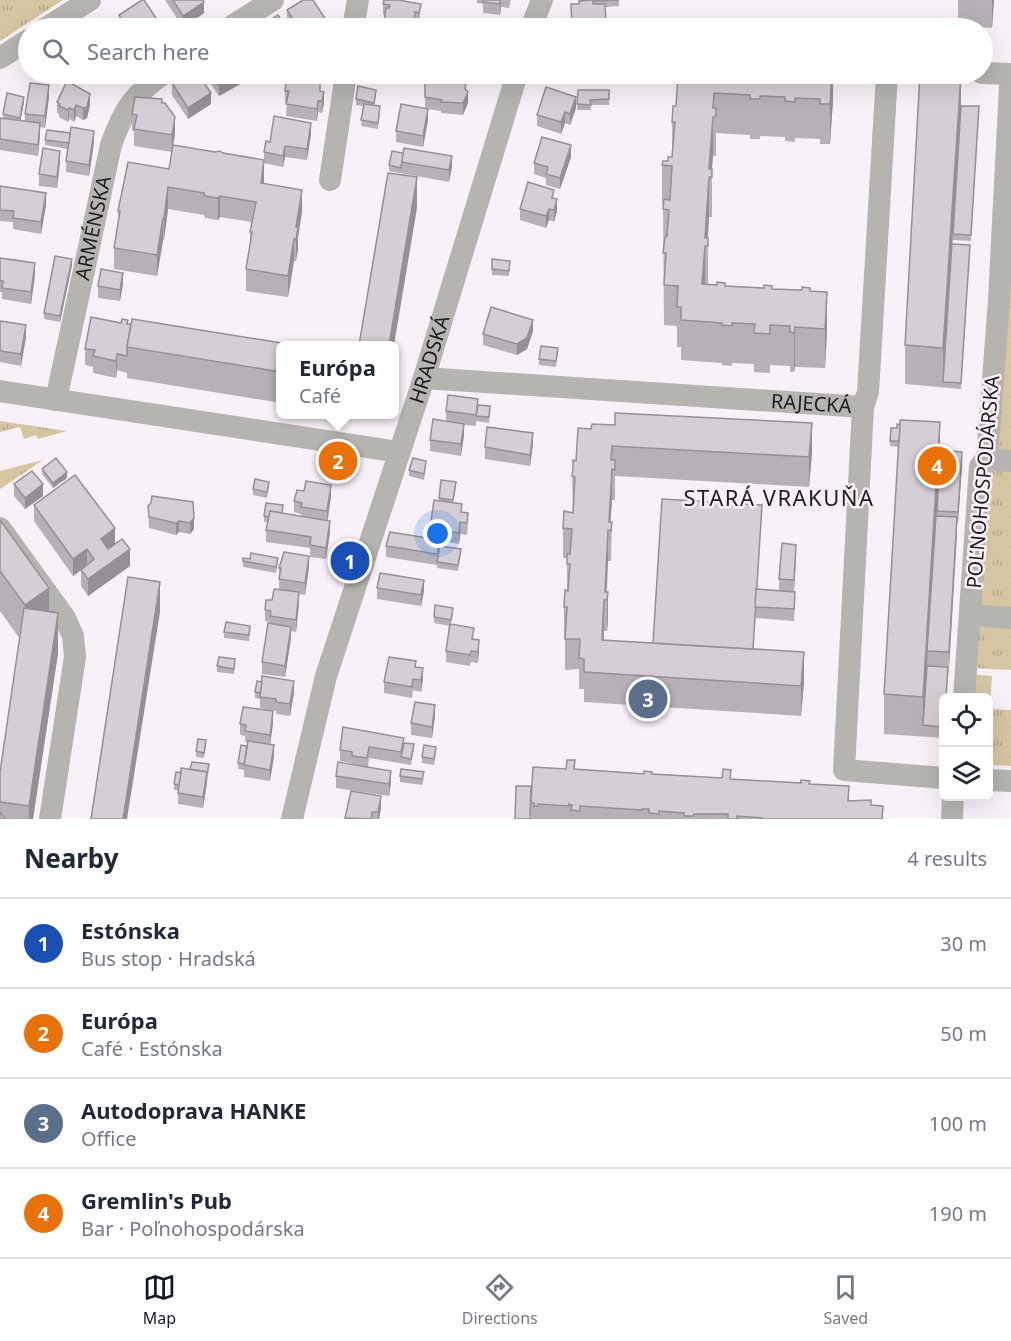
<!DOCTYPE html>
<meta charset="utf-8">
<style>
:root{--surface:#fff;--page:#f6f6f7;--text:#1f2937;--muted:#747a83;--line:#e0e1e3;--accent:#111827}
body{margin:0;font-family:"Noto Sans",sans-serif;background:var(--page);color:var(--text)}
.controls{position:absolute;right:18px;bottom:18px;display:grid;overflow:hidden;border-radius:9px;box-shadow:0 6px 24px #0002}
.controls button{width:54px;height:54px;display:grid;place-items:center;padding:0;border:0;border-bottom:2px solid var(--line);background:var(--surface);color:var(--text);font:30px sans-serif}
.you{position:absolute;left:438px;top:534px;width:21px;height:21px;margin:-15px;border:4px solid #fff;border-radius:50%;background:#1a73e8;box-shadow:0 0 0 9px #1a73e833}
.badge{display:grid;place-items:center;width:39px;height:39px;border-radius:50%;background:var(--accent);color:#fff;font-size:20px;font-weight:700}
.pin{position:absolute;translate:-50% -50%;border:3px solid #fff;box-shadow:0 2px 6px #0006}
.popup{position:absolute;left:276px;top:341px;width:123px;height:78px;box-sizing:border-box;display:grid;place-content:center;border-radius:9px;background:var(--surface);filter:drop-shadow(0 2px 4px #0005);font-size:20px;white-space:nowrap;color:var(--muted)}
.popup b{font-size:22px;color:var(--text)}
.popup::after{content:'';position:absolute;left:50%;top:100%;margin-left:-12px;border:12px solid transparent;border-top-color:var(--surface)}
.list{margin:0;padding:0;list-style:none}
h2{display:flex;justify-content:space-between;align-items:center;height:78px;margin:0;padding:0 24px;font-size:26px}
h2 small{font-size:20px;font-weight:400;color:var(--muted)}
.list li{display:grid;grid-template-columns:39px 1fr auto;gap:18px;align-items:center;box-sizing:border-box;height:90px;padding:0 24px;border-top:2px solid var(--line)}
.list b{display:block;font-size:22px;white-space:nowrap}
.list p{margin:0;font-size:20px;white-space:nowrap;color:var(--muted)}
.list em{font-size:20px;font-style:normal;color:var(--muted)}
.icon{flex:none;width:33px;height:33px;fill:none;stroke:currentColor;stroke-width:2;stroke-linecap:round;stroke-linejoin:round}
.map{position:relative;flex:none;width:1011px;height:819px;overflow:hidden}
.search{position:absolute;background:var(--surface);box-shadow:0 6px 24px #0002;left:18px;right:18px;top:18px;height:66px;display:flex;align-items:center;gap:15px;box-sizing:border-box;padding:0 21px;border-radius:33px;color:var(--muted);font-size:22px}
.sheet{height:438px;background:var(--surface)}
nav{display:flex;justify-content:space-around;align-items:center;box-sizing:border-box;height:84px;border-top:2px solid var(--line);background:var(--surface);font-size:16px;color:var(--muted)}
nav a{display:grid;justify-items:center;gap:3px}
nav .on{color:var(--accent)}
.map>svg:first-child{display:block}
.grass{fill:url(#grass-tufts)}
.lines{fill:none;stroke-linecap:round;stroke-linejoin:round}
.minor{stroke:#b5b4b0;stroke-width:22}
.wall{fill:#b7b1b7}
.shaded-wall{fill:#959095}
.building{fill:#d5ced5;stroke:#959095;stroke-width:1.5}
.labels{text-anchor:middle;stroke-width:5;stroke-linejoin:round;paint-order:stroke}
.street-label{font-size:20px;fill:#1f1d1f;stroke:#f8f1f8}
.quarter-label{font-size:22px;letter-spacing:1.5px;fill:#1f1d1f;stroke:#f8f1f8}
</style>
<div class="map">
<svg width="1011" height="819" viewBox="0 0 1011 819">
<defs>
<pattern id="grass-tufts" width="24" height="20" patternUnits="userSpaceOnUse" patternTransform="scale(1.5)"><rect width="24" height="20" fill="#d6c5a1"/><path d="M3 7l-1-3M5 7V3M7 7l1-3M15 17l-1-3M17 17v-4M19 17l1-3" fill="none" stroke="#b7a98a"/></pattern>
</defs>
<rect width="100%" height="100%" fill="#f8f1f8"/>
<!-- grass -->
<g class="grass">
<polygon points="0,0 63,0 0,41"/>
<polygon points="1011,211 1011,670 972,668"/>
<polygon points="0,421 67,431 38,439 36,435 24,439 20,427 0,432"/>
<polygon points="43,460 0,489 0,471"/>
<polygon points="971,674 992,676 990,709 1011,710 1011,766 989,765 988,698 970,698"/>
</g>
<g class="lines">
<!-- minor -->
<g class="minor">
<polyline points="46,28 90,0"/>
<polyline points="229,28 273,0"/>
<polyline points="353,28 358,0"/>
<polyline points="531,28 542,0"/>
<polyline points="0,58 28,40"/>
<polyline points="982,73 1011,74"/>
<polyline points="887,74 868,392 863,407 844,770 944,778"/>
<polyline points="330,180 346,74"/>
<path id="s1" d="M 424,378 L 863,407"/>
<polyline points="0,391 399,452"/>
<path id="s2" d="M 56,400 L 111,145 C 123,111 133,95 163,74"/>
<polyline points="987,459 1011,461"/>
<polyline points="0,528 65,618 73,636 75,657 50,819"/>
<polyline points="970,615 1011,618"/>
<polyline points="964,698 980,466 987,459 999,300 1010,86"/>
<polyline points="988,780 1011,781"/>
<path id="s3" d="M 292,819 L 326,676 L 424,378 L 517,74"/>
<polyline points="952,819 953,796"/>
</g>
</g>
<!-- wall -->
<g class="wall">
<polygon points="165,0 203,0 204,13 183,28"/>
<polygon points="477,0 511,0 509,8 501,7 500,15 483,13 483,4 477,3"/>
<polygon points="580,0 619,0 619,6 605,7 606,28 571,28 571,4 579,4"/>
<polygon points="958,0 994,0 992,28 958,26"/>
<polygon points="383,4 421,4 419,24 383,15"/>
<polygon points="287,10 328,28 292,28 287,21"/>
<polygon points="119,15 160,28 120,28 119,27"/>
<polygon points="81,74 112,74 99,82 93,74 85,79"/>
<polygon points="206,74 249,74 249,79 219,96 206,77"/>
<polygon points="561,74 593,74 593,75 588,75 588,78 561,78"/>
<polygon points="678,74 833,74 833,100 830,144 820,144 820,139 795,138 795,142 785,141 785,137 760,136 760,139 750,139 750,135 716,133 716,156 713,156 712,169 712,217 709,217 708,238 708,285 810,291 827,332 825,368 795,367 794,372 790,372 790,366 770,365 770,373 754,372 754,364 732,363 732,366 722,365 722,363 681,360 681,347 677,347 677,326 664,325 663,205 662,205 662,165 668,161 672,157 672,122 676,106"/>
<polygon points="425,78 466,89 468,103 463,115 441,113 441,111 428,109 428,120 423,147 396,142 396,131 425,108"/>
<polygon points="172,83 211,104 188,119 172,95"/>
<polygon points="578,90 609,90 609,105 591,105 591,110 577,110"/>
<polygon points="285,91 320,91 324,103 322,113 318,112 317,121 286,116 287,102 285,102"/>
<polygon points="376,95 374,105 380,112 378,129 361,126 363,106 356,105 356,99"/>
<polygon points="49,97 45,128 40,127 40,135 38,156 0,150 0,118 3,118 3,114 24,102 20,120 25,121 25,114"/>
<polygon points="57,102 90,105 87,118 83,120 76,116 74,122 69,119 68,122 59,117 59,114 57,113"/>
<polygon points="162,103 175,134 172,152 134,146 134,131 132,131 132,114"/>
<polygon points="961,106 979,106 971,241 953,240 952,244 970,245 961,389 905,384 905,345"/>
<polygon points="576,108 570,125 565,123 561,134 537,126 537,115"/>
<polygon points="311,134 307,160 285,157 283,167 264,163 264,184 302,212 298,237 298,249 296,261 294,261 288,297 246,291 246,269 250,244 250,232 252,222 220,217 218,220 205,218 204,215 168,209 164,240 163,240 157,276 114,269 114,248 118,224 118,211 169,169 223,153 264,160 264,152 270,142"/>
<polygon points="45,140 94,142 89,176 66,172 66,161 68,149 45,145"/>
<polygon points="392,151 452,167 449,182 389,171 389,165"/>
<polygon points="571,157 560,189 546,185 546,178 534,174 534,163"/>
<polygon points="60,162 57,188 39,186 39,174"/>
<polygon points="0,186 46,205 41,234 13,229 13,222 0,221"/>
<polygon points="554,198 557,211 554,222 549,220 546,228 520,220 520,209"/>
<polygon points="0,258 35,275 31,304 2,299 2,292 0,292"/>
<polygon points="492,259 510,261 509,276 492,275"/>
<polygon points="72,265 60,322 44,319 44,313"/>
<polygon points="123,284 120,301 98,298 98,286"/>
<polygon points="0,321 26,337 21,366 0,362"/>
<polygon points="128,324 281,345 281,403 127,378 127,373 117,370 116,378 93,373 93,367 85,365 85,349"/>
<polygon points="533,331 527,349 517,355 483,345 483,334"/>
<polygon points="558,353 556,367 539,365 539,359"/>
<polygon points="478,405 490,412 489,423 476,421 476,426 464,425 464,435 461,456 430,451 430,440 446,421 446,411"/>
<polygon points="363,414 377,414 377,417"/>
<polygon points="578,428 812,453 809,487 615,476 615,500 612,500 610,522 612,522 611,561 608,561 607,592 608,592 607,631 604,631 604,640 653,643 757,589 779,590 779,579 796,556 794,591 795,603 794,621 755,618 753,649 804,682 801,716 584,702 584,689 579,689 579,669 565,670 565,637 564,637 564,607 567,591 567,558 563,558 563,528 573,513 572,476 576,461"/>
<polygon points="891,428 940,450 962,463 958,523 957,523 948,678 944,698 944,738 884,734 884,694 899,447 890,446"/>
<polygon points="533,444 530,466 485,459 485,447"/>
<polygon points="352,455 349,470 325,468 325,462"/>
<polygon points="426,466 424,480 409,476 409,470"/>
<polygon points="42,469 67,478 53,488 42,474"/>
<polygon points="14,484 43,496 25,509 14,496"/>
<polygon points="269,487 267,498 253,495 253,489"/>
<polygon points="456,487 453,503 462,512 468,524 467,535 460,534 459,544 440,541 440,546 461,554 458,571 437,568 437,565 386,557 386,546 430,538 430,528 439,500 439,498"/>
<polygon points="331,496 328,520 330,532 326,559 310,557 310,548 266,542 266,530 268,522 264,522 264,516 283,513 301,516 301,514 294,512 294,501"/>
<polygon points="193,502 194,529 190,534 179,532 176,535 149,528 148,506"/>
<polygon points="34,505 115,545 130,566 88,596 81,586 81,570 73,576 34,521"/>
<polygon points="0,520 49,612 58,653 33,819 0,819 0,772 20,639 0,611"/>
<polygon points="243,558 278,563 276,573 243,567"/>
<polygon points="309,567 305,595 299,594 299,604 296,632 291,631 291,638 285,677 262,674 262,662 270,624 270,622 265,621 265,610 279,589 279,568"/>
<polygon points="377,588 424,591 421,606 377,599"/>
<polygon points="453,614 451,624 474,639 479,651 478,663 471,662 470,666 446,662 446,651 449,626 434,623 434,617"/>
<polygon points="224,632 250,632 249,641 224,638"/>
<polygon points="235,665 234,674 217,672 217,666"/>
<polygon points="416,667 423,679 421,692 413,690 412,698 384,693 384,682"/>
<polygon points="262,682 294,692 290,716 276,714 276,711 260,708 260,699 255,698 255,692"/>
<polygon points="435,716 432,738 411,735 411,723"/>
<polygon points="273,723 270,745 274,756 270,781 244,777 244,770 238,769 238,763 247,746 248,743 245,742 245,736 240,735 240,724"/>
<polygon points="404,744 414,749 411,765 369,758 368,767 391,782 389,796 336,788 336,776 352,765 352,763 340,761 340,750"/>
<polygon points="206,745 204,758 196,757 196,751"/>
<polygon points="436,753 434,765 422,763 422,757"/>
<polygon points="190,769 209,769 203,808 178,804 178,790 174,790 174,784 181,773"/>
<polygon points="575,769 810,784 849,801 871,805 883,819 531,819 531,803"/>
<polygon points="400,776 424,778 422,785 400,782"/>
<polygon points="351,791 381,808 379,819 345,819"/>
</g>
<!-- shaded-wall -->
<g class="shaded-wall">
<polygon points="500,0 501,7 500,15"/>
<polygon points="992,0 994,0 992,28"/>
<polygon points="204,2 204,13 183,28 183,16"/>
<polygon points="415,12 415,24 414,28 413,28"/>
<polygon points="328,23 328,28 320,28"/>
<polygon points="160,24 160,28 152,28"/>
<polygon points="85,74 93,74 85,79"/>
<polygon points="99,74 112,74 99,82"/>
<polygon points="239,74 249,74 249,79 219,96 219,85"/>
<polygon points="832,74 833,74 833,100 830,144 830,104"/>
<polygon points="961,74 961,111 943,382 943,348"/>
<polygon points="466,84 466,97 468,92 468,103 463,115 463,103"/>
<polygon points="49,85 49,97 45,128 45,116"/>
<polygon points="324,92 324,103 322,113 322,101"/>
<polygon points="211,93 211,104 188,119 188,108"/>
<polygon points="90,94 90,105 87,118 83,120 83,108"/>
<polygon points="24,97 24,102 20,123 20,118"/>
<polygon points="576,97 576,108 570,125 570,114"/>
<polygon points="318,101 318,112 317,121 317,109"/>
<polygon points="76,105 76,116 74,122 74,110"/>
<polygon points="69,108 69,119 68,122 68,110"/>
<polygon points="428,109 428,120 423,147 423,136"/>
<polygon points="565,112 565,123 561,134 561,122"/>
<polygon points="175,117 175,134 172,152 172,135"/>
<polygon points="713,117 713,156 711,177 709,177"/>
<polygon points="40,123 40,135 38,156 38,145"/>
<polygon points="311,123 311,134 307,160 307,149"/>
<polygon points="94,131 94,142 89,176 89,165"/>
<polygon points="571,145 571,157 560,189 560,178"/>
<polygon points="285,146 285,157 283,167 283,156"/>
<polygon points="60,151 60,162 57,188 57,177"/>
<polygon points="452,156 452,167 449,182 449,170"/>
<polygon points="264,160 264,181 261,205 261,183"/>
<polygon points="417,177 417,208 394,345 389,345"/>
<polygon points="709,177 709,217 707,246 705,246"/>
<polygon points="168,187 168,209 164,240 164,218"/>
<polygon points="302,190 302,212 298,237 298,249 296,261 296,227"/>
<polygon points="46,193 46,205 41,234 41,222"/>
<polygon points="220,196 220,217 218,220 218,198"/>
<polygon points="557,199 557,211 554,222 554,210"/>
<polygon points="549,209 549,220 546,228 546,216"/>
<polygon points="163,218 163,240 157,276 157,255"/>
<polygon points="294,239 294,261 288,297 288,276"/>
<polygon points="705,246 705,286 702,324 702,284"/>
<polygon points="72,259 72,265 60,322 60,316"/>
<polygon points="35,263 35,275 31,304 31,292"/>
<polygon points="123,273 123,284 120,301 120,290"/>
<polygon points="827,292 827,332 825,368 825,329"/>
<polygon points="533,320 533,331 527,349 517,355 517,344"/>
<polygon points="26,325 26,337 21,366 21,354"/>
<polygon points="795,327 795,367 794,372 794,333"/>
<polygon points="117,354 117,370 116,378 116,361"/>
<polygon points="940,422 940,462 923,725 923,697"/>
<polygon points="812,423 812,453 809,487 809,457"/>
<polygon points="464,424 464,435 461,456 461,444"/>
<polygon points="533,433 533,444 530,466 530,455"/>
<polygon points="612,446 612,500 610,531 609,530"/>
<polygon points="962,452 962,463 958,523 958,512"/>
<polygon points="67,472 67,478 53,488 53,483"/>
<polygon points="43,484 43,496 25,509 25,498"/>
<polygon points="331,485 331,496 327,522 327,511"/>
<polygon points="957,517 957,534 949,669 949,652"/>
<polygon points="194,518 194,529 190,534 190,523"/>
<polygon points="179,521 179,532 176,535 176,523"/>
<polygon points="330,521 330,532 326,559 326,548"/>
<polygon points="460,522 460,534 459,544 459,533"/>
<polygon points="115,528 115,545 101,555 101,539"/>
<polygon points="608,530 608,561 606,600 605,600"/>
<polygon points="796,545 796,556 794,592 794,580"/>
<polygon points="87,549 87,566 73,576 73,559"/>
<polygon points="130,549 130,566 88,596 88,579"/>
<polygon points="309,556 309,567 305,595 305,583"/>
<polygon points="424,580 424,591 421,606 421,595"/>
<polygon points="160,582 160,612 127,819 123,819"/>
<polygon points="49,588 49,628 25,645 25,605"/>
<polygon points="299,592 299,604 296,632 296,620"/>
<polygon points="608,592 608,622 607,631 607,600"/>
<polygon points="604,600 604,631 602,670 602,640"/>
<polygon points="58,613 58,653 33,819 29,819 29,806"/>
<polygon points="291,627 291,638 285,677 285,666"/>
<polygon points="479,640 479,651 478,663 478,652"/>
<polygon points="804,652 804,682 801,716 801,686"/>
<polygon points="423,668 423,679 421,692 421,680"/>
<polygon points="294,681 294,692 290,716 290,704"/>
<polygon points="435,705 435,716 432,738 432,727"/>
<polygon points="273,711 273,723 270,746 270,735"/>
<polygon points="274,745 274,756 270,781 270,770"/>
<polygon points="391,771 391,782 389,796 389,784"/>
<polygon points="207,772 207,783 203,808 203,797"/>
<polygon points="381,796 381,808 379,819 378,819 378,812"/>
</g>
<!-- building -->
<g class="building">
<polygon points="142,0 144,0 160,24 152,28 127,28 119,15"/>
<polygon points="173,0 203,0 204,2 183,16"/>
<polygon points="303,0 313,0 328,23 320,28 299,28 287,10"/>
<polygon points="384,0 398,0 421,4 419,13 415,12 413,28 383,28 386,8 389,8 390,5 383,4"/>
<polygon points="484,0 500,0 500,4 483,2"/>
<polygon points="581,0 619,0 593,1 593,0 581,1"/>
<polygon points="593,0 593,4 605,4 606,25 572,27 571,4 579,4 579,1"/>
<polygon points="278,15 286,28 257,28"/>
<polygon points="188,74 198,74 211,93 188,108 172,83"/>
<polygon points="211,74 239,74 219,85"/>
<polygon points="303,74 320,74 320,91 324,92 322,101 318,101 317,109 286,104 289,91 285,91 287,76 302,79"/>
<polygon points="678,74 832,74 830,104 820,104 820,99 795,98 795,102 785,101 785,97 760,96 760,99 750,99 750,95 714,93 713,108 716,108 716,116 713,117 709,169 712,169 712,177 709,177 705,238 708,238 708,246 705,246 702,284 717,285 717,282 725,283 725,286 764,288 764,285 772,286 772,289 802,290 802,287 810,288 810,291 827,292 825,329 795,327 794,333 790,332 790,326 770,325 770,334 754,333 755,324 732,323 732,326 722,325 722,323 681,320 681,307 677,307 678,286 664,285 666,253 663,253 665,237 667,236 669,210 663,209 664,199 670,200 672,166 662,165 663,161 668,161 668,157 672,157 675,122 672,122 673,106 676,106"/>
<polygon points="920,74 961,74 943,348 905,345"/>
<polygon points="425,78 451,80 466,84 465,89 468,92 463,103 441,102 442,100 425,97"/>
<polygon points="67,81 90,94 87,107 83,108 76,105 74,110 69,108 68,110 59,106 60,104 57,102"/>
<polygon points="30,83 49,85 45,116 25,114"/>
<polygon points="358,86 376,90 374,103 356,99"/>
<polygon points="546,87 576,97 570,114 565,112 561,122 537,115"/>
<polygon points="578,90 609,90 609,99 590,100 591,105 577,104"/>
<polygon points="7,93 24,97 20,118 3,114"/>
<polygon points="135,97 162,99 162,103 165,103 175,117 172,135 134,129 137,115 132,114"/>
<polygon points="364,104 380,106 378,123 361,120"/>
<polygon points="401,104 428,109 423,136 396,131"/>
<polygon points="961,106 979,106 971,235 953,234"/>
<polygon points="274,116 311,123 307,149 285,146 283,156 264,152 266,141 270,142"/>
<polygon points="0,118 40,123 38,145 0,139"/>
<polygon points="71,127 94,131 89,165 66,161"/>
<polygon points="47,130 70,133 69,143 45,140"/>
<polygon points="542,137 571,145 560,178 546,174 548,167 534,163"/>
<polygon points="173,145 215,152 220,151 223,153 264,160 261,183 302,190 296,227 298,227 297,233 296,240 294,239 288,276 246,269 252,232 250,232 256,202 220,196 218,198 205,196 204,193 168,187 164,218 163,218 157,255 114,248 120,211 118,211 128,162 169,169"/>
<polygon points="43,148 60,151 57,177 39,174"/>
<polygon points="404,148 452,156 449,170 401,162"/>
<polygon points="392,151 403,153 401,168 389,165"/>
<polygon points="388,173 417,177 389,345 359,345"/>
<polygon points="528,182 554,190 552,198 557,199 554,210 549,209 546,216 520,209"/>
<polygon points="0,186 46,193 41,222 13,218 14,211 0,210"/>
<polygon points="952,244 970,245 961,383 943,382"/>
<polygon points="55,256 72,259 60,316 44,313"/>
<polygon points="0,258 35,263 31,292 2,288 3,281 0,281"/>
<polygon points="492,259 510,261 509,271 492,269"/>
<polygon points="101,269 123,273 120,290 98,286"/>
<polygon points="491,307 533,320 527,338 517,344 483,334"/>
<polygon points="91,317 121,323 122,319 128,320 127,324 131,324 127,347 127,356 117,354 116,361 93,356 95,350 85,349"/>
<polygon points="132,319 294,345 281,345 281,372 127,347"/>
<polygon points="0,321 26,325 21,354 0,351"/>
<polygon points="541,346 558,348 556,361 539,359"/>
<polygon points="448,395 478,399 476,415 446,411"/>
<polygon points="478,405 490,406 489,417 476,416"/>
<polygon points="615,413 812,423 809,457 612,446 611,460 615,460 615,470 612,469 609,522 612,522 611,531 608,530 605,592 608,592 607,600 604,600 602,640 804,652 801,686 584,672 584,659 579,658 580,639 565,639 567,607 564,607 565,590 568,591 570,564 567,564 567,554 570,554 572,529 563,528 564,511 573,513 575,477 572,476 573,469 573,460 576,461 578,428 591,429 592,424 615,425"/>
<polygon points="433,419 464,424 461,444 430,440"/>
<polygon points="900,420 940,422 923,697 884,694"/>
<polygon points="897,424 900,425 899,441 890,441 891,428 897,428"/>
<polygon points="487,427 533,433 530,455 485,447"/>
<polygon points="328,444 352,449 349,464 325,462"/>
<polygon points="940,450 962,452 958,512 937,511"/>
<polygon points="56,458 67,472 53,483 42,469"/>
<polygon points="413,458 426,461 424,474 409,470"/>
<polygon points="32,471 43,484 25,498 14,484"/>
<polygon points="75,475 115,528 101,539 108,549 122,539 130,549 88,579 81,570 94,559 87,549 73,559 34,505"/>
<polygon points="255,479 269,482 267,492 253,489"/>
<polygon points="441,480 456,482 453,500 439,498"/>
<polygon points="306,481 331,485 327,511 301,507 302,503 294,501 297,490 304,491"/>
<polygon points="152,496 193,502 194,518 190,523 179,521 176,523 149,517 148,506 151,503"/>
<polygon points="662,499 762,505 753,649 653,643"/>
<polygon points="434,500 462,504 461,512 468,513 467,523 460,522 459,533 430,528"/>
<polygon points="266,503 283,505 282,513 270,511 269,517 264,516"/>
<polygon points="270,511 330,521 326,548 310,545 311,537 266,530"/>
<polygon points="936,516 957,517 949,652 927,651"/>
<polygon points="0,520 49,588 25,605 0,571"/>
<polygon points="390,532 440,540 437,554 386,546"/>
<polygon points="782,543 796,545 794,580 779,579"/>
<polygon points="440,546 461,549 458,565 437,562"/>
<polygon points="284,552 309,556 305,583 279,579 281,568 279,568"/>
<polygon points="251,553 278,558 276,567 243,561 243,558 250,559"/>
<polygon points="380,573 424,580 421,595 377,588"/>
<polygon points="128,577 160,582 123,819 91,819"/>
<polygon points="274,589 299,592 296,620 270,616 271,611 265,610 266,600 272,600"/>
<polygon points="756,589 795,592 794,609 755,607"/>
<polygon points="435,605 453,608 451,620 434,617"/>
<polygon points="24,608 58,613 29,806 0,802 0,772"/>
<polygon points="226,622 250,626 249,635 224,632"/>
<polygon points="268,623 291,627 285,666 262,662"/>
<polygon points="450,624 474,628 472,639 479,640 478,652 471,651 470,655 446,651"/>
<polygon points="219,657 235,659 234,669 217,666"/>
<polygon points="389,657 416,661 415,667 423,668 421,680 413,679 412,687 384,682"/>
<polygon points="927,666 948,667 946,698 944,698 944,727 923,725"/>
<polygon points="262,676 294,681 290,704 276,702 276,699 260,697"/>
<polygon points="257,681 262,682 260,693 255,692"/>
<polygon points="415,702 435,705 432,727 411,723"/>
<polygon points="243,707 273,711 270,735 245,731 246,725 240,724"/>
<polygon points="343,727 404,738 401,752 369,747 367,758 352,756 352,752 340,750"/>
<polygon points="198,739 206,740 204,753 196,751"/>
<polygon points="248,741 274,745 270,770 244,765"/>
<polygon points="404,743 414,744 411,759 401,757"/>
<polygon points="241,745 247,746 244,764 238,763"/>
<polygon points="424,745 436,747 434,759 422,757"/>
<polygon points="567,760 575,760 574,769 644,774 644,771 652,772 652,774 722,778 723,769 731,770 730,779 801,783 801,780 810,781 809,784 849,786 848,801 871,800 871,805 883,806 882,819 762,819 762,818 737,816 737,819 728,819 728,814 694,814 694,816 684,816 684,813 659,811 659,814 649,813 649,809 642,809 642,810 580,806 580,811 571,810 572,805 569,804 569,806 538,804 538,806 534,806 534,803 531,803 533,767 566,769"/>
<polygon points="192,762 209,764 207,774 207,772 190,769"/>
<polygon points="338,762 391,771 389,784 336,776"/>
<polygon points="181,768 207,772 203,797 178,793"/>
<polygon points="401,769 424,772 422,779 400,776"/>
<polygon points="176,772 181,773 179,785 174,784"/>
<polygon points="516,786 531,786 530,819 515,819"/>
<polygon points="351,791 381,796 378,812 372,812 371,819 345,818"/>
<polygon points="0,812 5,819 0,819"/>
</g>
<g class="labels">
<!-- street labels -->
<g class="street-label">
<text dy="7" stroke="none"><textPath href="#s2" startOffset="176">ARMÉNSKA</textPath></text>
<text dy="7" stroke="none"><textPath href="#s3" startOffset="480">HRADSKÁ</textPath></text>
<text dy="7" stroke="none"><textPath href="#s1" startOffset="388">RAJECKÁ</textPath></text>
<text transform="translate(983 482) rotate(-85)" y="7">POĽNOHOSPODÁRSKA</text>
</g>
<!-- quarter labels -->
<g class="quarter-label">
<text x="779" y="506">STARÁ VRAKUŇA</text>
</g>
</g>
</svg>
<div class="controls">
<button><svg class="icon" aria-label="locate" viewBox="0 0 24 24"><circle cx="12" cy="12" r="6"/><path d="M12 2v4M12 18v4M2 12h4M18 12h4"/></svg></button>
<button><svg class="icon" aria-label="layers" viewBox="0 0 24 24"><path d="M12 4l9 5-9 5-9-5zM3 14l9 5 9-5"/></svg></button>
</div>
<div class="you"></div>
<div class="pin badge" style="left:350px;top:561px;background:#1a4fb4">1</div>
<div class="pin badge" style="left:338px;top:461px;background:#e8710a">2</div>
<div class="popup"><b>Európa</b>Café</div>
<div class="pin badge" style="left:648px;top:699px;background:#5c6f8a">3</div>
<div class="pin badge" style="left:937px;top:466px;background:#e8710a">4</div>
<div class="search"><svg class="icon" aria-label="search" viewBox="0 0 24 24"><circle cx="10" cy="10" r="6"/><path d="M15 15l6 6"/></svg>Search here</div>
</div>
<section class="sheet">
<h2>Nearby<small>4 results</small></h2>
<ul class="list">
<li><span class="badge" style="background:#1a4fb4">1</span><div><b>Estónska</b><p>Bus stop · Hradská</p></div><em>30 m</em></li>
<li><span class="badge" style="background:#e8710a">2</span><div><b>Európa</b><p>Café · Estónska</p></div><em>50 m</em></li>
<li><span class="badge" style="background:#5c6f8a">3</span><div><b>Autodoprava HANKE</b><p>Office</p></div><em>100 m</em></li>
<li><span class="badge" style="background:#e8710a">4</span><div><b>Gremlin's Pub</b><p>Bar · Poľnohospodárska</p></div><em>190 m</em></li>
</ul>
</section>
<nav>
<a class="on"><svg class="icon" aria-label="map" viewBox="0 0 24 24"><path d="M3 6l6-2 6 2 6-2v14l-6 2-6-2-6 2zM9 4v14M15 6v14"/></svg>Map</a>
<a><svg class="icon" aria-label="directions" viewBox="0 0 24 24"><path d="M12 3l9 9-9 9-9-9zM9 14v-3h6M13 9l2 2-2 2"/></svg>Directions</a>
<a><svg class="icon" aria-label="saved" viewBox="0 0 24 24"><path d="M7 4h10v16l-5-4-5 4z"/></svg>Saved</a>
</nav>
